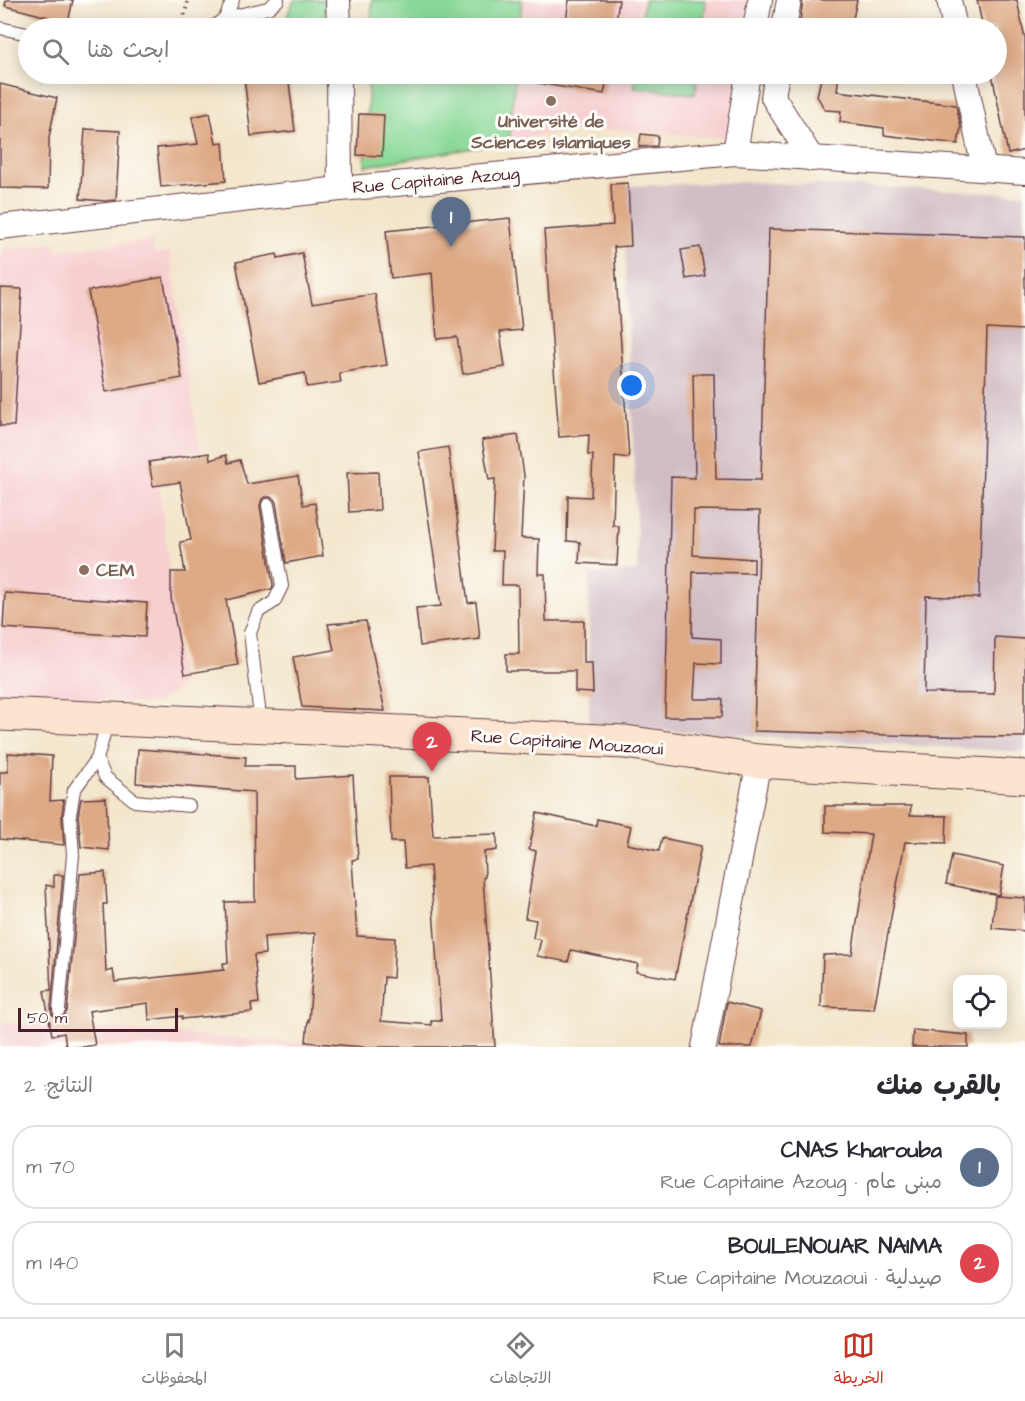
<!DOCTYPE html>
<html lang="ar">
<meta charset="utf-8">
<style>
:root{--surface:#fff;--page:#f7f7f7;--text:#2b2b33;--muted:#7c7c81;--line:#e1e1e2;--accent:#c8321e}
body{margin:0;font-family:"Architects Daughter","Playpen Sans Arabic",sans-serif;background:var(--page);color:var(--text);direction:rtl}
.controls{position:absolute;right:18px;bottom:18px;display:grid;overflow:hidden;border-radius:12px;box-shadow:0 3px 15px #0003}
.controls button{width:54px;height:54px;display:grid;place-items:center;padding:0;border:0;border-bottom:2px solid var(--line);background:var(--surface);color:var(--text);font:30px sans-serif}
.scale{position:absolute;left:18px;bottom:15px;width:160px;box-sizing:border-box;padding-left:6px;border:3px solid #4a1f2b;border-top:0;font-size:16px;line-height:21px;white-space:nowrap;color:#4a1f2b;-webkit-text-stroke:4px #fdfcf7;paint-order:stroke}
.you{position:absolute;left:632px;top:386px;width:21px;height:21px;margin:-15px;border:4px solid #fff;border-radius:50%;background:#1a73e8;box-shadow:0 0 0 9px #1a73e833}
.badge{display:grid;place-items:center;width:39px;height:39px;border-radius:50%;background:var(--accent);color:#fff;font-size:20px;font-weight:700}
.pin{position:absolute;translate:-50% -50px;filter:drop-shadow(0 2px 3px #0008)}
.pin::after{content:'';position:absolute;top:32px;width:21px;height:18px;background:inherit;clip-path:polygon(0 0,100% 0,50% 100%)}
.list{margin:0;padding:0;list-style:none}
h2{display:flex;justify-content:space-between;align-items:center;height:78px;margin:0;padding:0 24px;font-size:26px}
h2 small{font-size:20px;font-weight:400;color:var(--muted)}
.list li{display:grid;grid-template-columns:39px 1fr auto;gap:18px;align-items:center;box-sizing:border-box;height:84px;margin:0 12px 12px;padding:0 12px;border:2px solid var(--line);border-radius:24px}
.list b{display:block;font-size:22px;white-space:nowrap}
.list p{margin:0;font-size:20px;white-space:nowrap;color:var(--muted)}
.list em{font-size:20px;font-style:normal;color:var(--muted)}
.icon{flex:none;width:33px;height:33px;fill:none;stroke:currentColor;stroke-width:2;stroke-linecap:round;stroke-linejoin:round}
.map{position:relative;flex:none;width:1025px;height:1047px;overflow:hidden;direction:ltr}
.search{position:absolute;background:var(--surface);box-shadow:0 3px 15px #0003;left:18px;right:18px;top:18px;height:66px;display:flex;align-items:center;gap:15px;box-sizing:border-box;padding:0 21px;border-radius:33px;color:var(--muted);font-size:22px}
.sheet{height:270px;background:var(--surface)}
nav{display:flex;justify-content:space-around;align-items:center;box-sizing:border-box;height:84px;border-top:2px solid var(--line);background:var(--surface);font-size:16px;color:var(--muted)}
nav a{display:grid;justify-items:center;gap:3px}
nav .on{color:var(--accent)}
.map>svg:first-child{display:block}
.built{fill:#f7cfd0}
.industrial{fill:#d2bdc5}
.green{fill:#8ad998;stroke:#6a7c62;stroke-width:1.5}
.building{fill:#dea985}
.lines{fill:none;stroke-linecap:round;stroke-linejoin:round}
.service-casing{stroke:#633d43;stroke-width:14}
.minor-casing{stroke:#633d43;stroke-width:26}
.secondary-casing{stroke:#633d43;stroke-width:35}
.path{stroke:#633d43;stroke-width:4;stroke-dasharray:1.5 4.5;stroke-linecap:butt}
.service{stroke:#fff;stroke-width:12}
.minor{stroke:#fff;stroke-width:24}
.secondary{stroke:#fce5d0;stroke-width:33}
.education-dot{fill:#8d6e63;stroke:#fdfcf7;stroke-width:2}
.labels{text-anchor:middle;stroke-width:6;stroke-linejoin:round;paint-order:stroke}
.education-label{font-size:18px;font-weight:bold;fill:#785e54;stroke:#fdfcf7}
.street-label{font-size:18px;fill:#4a1f2b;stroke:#fdfcf7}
</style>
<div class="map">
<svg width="1025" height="1047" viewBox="0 0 1025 1047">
<rect width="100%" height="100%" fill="#fdfcf7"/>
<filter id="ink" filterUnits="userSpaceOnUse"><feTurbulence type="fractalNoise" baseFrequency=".0167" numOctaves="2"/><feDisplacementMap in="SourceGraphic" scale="12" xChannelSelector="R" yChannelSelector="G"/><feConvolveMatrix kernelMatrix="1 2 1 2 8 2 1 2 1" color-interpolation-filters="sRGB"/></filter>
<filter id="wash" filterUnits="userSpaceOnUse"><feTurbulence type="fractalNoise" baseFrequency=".008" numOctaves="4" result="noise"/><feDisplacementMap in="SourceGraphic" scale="24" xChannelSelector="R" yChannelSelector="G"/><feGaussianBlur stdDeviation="1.35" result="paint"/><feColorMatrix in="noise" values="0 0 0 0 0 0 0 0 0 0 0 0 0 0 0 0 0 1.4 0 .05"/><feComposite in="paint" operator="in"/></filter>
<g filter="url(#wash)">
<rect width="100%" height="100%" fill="#f3e6cc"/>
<!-- built -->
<g class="built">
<polygon points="372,0 749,0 744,28 371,28"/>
<polygon points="369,74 738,74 728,138 587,128 365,166"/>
<polygon points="152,241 155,254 170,252 200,451 156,455 182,685 157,704 0,694 0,251 54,243 57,250"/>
<polygon points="0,1022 122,1030 354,1047 0,1047"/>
</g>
<!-- industrial -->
<polygon class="industrial" points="748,182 1025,194 1025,752 589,726 589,574 638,571 623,186"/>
<!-- green -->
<g class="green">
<polygon points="294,0 325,0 324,28 237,28 286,19"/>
<polygon points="372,0 522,0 519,28 371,28"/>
<polygon points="644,0 706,0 703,28 641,28"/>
<polygon points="369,74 515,74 509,142 365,166"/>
<polygon points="636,74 698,74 695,94 634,87"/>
</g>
<g id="blocks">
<!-- building -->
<g class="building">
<polygon points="6,0 73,0 68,22 5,6"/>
<polygon points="569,0 619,0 615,28 565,28"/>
<polygon points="803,0 857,0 851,28 817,28 818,23 800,21"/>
<polygon points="977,0 1017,0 1025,39 1025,150 1008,154 992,74 996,74 996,28 983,28"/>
<polygon points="274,74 288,74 295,131 251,136 244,77"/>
<polygon points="538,74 608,74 604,94 537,83"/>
<polygon points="822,74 839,74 837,91 956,105 961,127 958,144 884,135 884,128 840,122 841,111 825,110 817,96"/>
<polygon points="0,84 57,98 49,137 48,189 0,188"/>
<polygon points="210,113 216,143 223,142 226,181 161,187 157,148 198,144 192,117"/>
<polygon points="359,114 384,115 382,156 357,155"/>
<polygon points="85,129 120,131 116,200 105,201 80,199"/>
<polygon points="641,134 658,136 657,146 639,147"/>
<polygon points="628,183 631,246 614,247 629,458 615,456 613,526 619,526 617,565 579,563 580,542 567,541 568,496 591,497 593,455 588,455 589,435 559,437 544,230 613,225 611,184"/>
<polygon points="510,218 522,330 500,332 505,367 463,374 457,337 437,339 432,273 391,278 386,231"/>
<polygon points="769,229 1025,237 1025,330 987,328 979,598 926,596 924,693 994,694 995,637 1025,639 1025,737 922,736 754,731 760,511 694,510 693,555 754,559 754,573 693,572 692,637 721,639 721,664 696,663 694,699 723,699 722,717 665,717 671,477 695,478 693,374 714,374 716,479 761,480"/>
<polygon points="700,247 705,276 686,279 681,250"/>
<polygon points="302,253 312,304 375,294 387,365 339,373 341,382 307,387 305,373 259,382 236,262 277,254 278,258"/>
<polygon points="163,277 182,378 106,392 88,291"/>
<polygon points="0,288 22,289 14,426 0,426"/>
<polygon points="518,435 524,475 521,538 539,539 538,574 545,574 546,621 584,621 584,663 592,663 593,693 575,692 575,671 506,671 506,654 519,654 518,585 502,585 503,551 492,551 495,479 489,480 482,440"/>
<polygon points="448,447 468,603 476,602 480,639 420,646 416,608 441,606 419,452"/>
<polygon points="209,453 210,460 226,455 228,463 240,460 247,484 298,476 303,505 315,503 323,556 286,563 276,503 274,499 270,497 266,497 262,499 260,506 273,585 272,589 226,600 238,665 185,674 171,598 171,572 185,572 180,542 191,540 180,482 153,486 149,462"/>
<polygon points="378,472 380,510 349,512 347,473"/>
<polygon points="5,593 147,603 145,637 3,628"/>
<polygon points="366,621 385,711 302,707 293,657 334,650 328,624"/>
<polygon points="138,749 246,757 245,766 296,766 296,779 353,775 358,859 352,860 357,936 395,938 393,978 384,977 381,1021 432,1025 431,1021 441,1021 430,866 405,868 403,842 391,842 389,777 429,777 433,836 497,834 497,850 484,852 485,877 483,878 495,1047 363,1047 306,1042 308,1020 309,1021 315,933 264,937 265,954 254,955 259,1003 251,1004 252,1012 182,1019 182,1016 149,1020 148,1003 89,1011 95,1045 83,1047 66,1047 64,1033 52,1035 44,991 51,990 46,885 54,887 54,875 63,875 51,1009 52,1014 58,1018 63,1017 67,1011 80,874 105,872 107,904 103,904 106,972 113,970 115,982 224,970 223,963 228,963 225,902 255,901 254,792 136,783"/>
<polygon points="8,753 52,756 50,801 64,800 62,815 64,845 0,839 0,772 8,772"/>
<polygon points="106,798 109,850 81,847 78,815 81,799"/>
<polygon points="825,806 911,806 910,815 947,816 946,843 905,842 874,1009 821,1007 823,955 852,954 871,834 825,832"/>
<polygon points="537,813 596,826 597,819 631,826 627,844 659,851 662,838 701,846 675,979 636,972 638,964 571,950 568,962 537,956 541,940 533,938 536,920 525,918 536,851 529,849"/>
<polygon points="952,855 1004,866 999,895 946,884"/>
<polygon points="995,896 1025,898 1025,931 992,928"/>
<polygon points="727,1002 761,1011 752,1047 719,1047"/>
<polygon points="913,1030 968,1035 968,1047 912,1047"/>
</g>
</g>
</g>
<g filter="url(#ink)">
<use href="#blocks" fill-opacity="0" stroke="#633d43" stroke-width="1.5"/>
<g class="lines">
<!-- service casing -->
<g class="service-casing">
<g id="service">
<polyline points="225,18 268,8 278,0"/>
<polyline points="0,28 28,34"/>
<polyline points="212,28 225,18 233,0"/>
<polyline points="261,725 250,633 258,612 274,602 282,586 268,505"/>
<polyline points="97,759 105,777 135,801 189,806"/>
<polyline points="59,1010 73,855 70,815 74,790 97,759 108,720"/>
</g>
</g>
<!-- minor casing -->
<g class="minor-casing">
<g id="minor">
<polyline points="338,0 339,28"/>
<polyline points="949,0 955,28"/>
<polyline points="755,28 760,0"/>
<polyline points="784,28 789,0"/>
<polyline points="339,74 340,189"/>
<polyline points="777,74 773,97 812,159"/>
<polyline points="964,74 984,169"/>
<polyline points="735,153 748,74"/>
<polyline points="0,227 340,189 735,153 1025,172"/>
<polyline points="704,1047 759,761"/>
</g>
</g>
<!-- secondary casing -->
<g class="secondary-casing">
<polyline id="secondary" points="0,714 625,742 759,761 1025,777"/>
</g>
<!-- path -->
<polyline class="path" points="183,21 188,0"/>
<!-- service -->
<use href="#service" class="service"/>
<!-- minor -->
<use href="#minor" class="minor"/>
<!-- secondary -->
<use href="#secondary" class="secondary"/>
</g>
</g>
<!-- markers -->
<g class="education-dot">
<circle cx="551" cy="101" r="6"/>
<circle cx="84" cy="570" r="6"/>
</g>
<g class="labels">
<!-- education labels -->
<g class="education-label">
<text x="551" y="127">Université de<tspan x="551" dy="21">Sciences Islamiques</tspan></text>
<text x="96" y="576" text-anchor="start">CEM</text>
</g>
<!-- street labels -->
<g class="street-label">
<text transform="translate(436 180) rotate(-5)" y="6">Rue Capitaine Azoug</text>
<text transform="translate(567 742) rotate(4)" y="6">Rue Capitaine Mouzaoui</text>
</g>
</g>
</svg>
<div class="controls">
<button><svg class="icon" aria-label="locate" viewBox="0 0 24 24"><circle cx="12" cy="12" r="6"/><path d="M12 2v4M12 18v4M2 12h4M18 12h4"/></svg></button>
</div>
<div class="scale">50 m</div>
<div class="you"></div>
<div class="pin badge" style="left:451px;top:247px;background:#5c6f8a">1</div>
<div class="pin badge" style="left:432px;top:772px;background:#e0444e">2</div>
<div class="search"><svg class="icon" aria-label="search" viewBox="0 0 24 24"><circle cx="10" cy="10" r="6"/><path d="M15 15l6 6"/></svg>ابحث هنا</div>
</div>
<section class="sheet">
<h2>بالقرب منك<small>النتائج: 2</small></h2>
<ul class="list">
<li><span class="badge" style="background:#5c6f8a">1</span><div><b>CNAS kharouba</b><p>مبنى عام · Rue Capitaine Azoug</p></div><em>70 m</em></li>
<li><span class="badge" style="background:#e0444e">2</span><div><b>BOULENOUAR NAIMA</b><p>صيدلية · Rue Capitaine Mouzaoui</p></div><em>140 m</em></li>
</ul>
</section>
<nav>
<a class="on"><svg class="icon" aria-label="map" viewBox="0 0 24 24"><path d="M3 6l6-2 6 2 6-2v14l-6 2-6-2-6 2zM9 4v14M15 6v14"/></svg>الخريطة</a>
<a><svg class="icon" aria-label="directions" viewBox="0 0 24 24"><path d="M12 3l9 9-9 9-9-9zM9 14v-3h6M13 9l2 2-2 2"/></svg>الاتجاهات</a>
<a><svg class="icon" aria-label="saved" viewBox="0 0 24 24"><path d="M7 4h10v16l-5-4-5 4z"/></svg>المحفوظات</a>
</nav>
